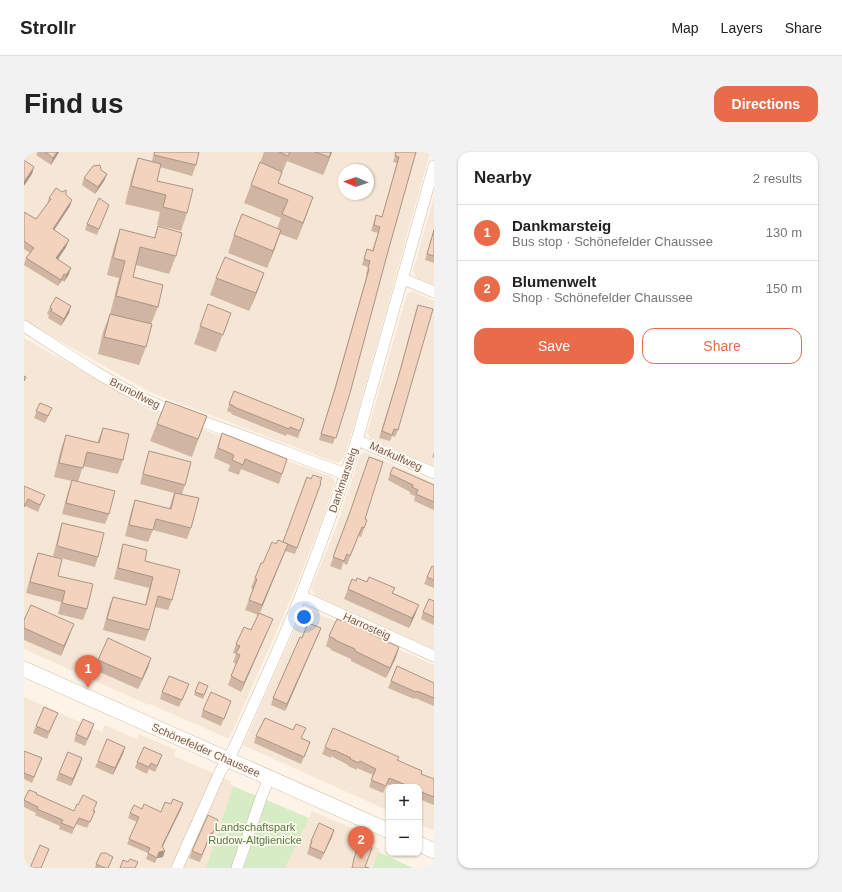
<!DOCTYPE html>
<meta charset="utf-8">
<style>
:root{--surface:#fff;--page:#f2f2f2;--text:#222;--muted:#767676;--line:#e0e0e0;--accent:#ea6b49}
body{margin:0;font-family:Helvetica,sans-serif;background:var(--page);color:var(--text)}
.controls{position:absolute;right:12px;bottom:12px;display:grid;overflow:hidden;border-radius:8px;box-shadow:0 1px 3px #0004}
.controls button{width:36px;height:36px;display:grid;place-items:center;padding:0;border:0;border-bottom:1px solid var(--line);background:var(--surface);color:var(--text);font:20px sans-serif}
.compass{position:absolute;left:314px;top:12px;width:36px;height:36px;border-radius:50%;background:var(--surface);box-shadow:0 1px 3px #0004;rotate:272deg}
.you{position:absolute;left:280px;top:465px;width:14px;height:14px;margin:-10px;border:3px solid #fff;border-radius:50%;background:#1a73e8;box-shadow:0 0 0 6px #1a73e833}
.badge{display:grid;place-items:center;width:26px;height:26px;border-radius:50%;background:var(--accent);color:#fff;font-size:13px;font-weight:700}
.pin{position:absolute;translate:-50% -33px;filter:drop-shadow(0 1px 2px #0008)}
.pin::after{content:'';position:absolute;top:21px;width:14px;height:12px;background:inherit;clip-path:polygon(0 0,100% 0,50% 100%)}
.list{margin:0;padding:0;list-style:none}
h2{display:flex;justify-content:space-between;align-items:center;height:52px;margin:0;padding:0 16px;font-size:17px}
h2 small{font-size:13px;font-weight:400;color:var(--muted)}
.list li{display:grid;grid-template-columns:26px 1fr auto;gap:12px;align-items:center;box-sizing:border-box;height:56px;padding:0 16px;border-top:1px solid var(--line)}
.list b{display:block;font-size:15px;white-space:nowrap}
.list p{margin:0;font-size:13px;white-space:nowrap;color:var(--muted)}
.list em{font-size:13px;font-style:normal;color:var(--muted)}
.actions{display:flex;gap:8px;padding:12px 16px}
.actions a{flex:1;padding:9px 0;border:1px solid var(--accent);border-radius:12px;text-align:center;font-size:14px;color:var(--accent)}
.actions .main{background:var(--accent);color:#fff}
.map{position:relative;flex:none;width:410px;height:716px;overflow:hidden;border-radius:12px}
header{display:flex;align-items:center;gap:24px;box-sizing:border-box;height:56px;padding:0 20px;background:var(--surface);border-bottom:1px solid var(--line)}
header strong{font-size:19px}
nav{display:flex;gap:22px;margin-inline-start:auto;font-size:14px}
.intro{display:flex;align-items:center;justify-content:space-between;box-sizing:border-box;height:96px;padding:0 24px}
h1{margin:0;font-size:28px}
.button{padding:10px 18px;border-radius:12px;background:var(--accent);color:#fff;font-size:14px;font-weight:700}
main{display:flex;gap:24px;padding:0 24px}
aside{flex:1;background:var(--surface);border-radius:12px;box-shadow:0 1px 3px #0004}
.map>svg:first-child{display:block}
.residential{fill:#f5e6d5;fill-rule:evenodd}
.green{fill:#d5ecc5}
.lines{fill:none;stroke-linecap:round;stroke-linejoin:round}
.street-casing{stroke:#cfbcac;stroke-width:12}
.secondary-casing{stroke:#d5beac;stroke-width:16}
.street{stroke:#fff;stroke-width:11}
.secondary{stroke:#fff;stroke-width:15}
.wall{fill:#d1b5a3}
.shaded-wall{fill:#aa9485}
.building{fill:#f3d3be;stroke:#aa9485}
.labels{text-anchor:middle;stroke-width:3.5;stroke-linejoin:round;paint-order:stroke}
.street-label{font-size:11px;fill:#785a4a;stroke:#fff8ee}
.park-label{font-size:11px;fill:#51793f;stroke:#fff8ee}
</style>
<header>
<strong>Strollr</strong>
<nav><a>Map</a><a>Layers</a><a>Share</a></nav>
</header>
<div class="intro"><h1>Find us</h1><a class="button">Directions</a></div>
<main>
<div class="map">
<svg width="410" height="716" viewBox="0 0 410 716">
<rect width="100%" height="100%" fill="#fdf4e7"/>
<!-- residential -->
<g class="residential">
<path d="M 0,0 L 406,0 L 332,268 L 319,307 L 313,311 L 128,241 L 13,176 L 0,167 ZM 320,18 L 344,18 L 344,42 L 320,42 Z"/>
<polygon points="410,45 410,133 392,125 389,119"/>
<polygon points="388,139 410,149 410,314 347,286 343,281 383,142"/>
<polygon points="0,186 124,257 247,303 308,325 311,330 297,371 268,444 205,587 126,552 125,553 0,497"/>
<polygon points="341,300 410,331 410,497 291,443 287,437 312,376 336,303"/>
<polygon points="284,457 410,513 410,679 395,672 395,635 365,635 365,659 219,593 279,459"/>
<polygon points="0,545 78,580 81,573 112,587 115,582 152,598 150,604 191,622 148,716 0,716"/>
<polygon points="197,625 207,629 206,632 209,634 182,716 157,716"/>
<polygon points="288,659 332,678 329,685 356,697 349,716 261,716"/>
</g>
<!-- green -->
<g class="green">
<polygon points="209,634 285,666 261,716 182,716"/>
<polygon points="354,700 389,716 349,716"/>
</g>
<g class="lines">
<!-- street casing -->
<g class="street-casing">
<g id="street">
<polyline points="379,127 384,129 410,140"/>
<path d="M 0,174 C 40,200 80,227 122,248 C 148,260 175,268 202,278 C 242,292 282,308 322,322"/>
<polyline points="333,288 410,321"/>
<polyline points="277,444 410,504"/>
<path d="M 153,716 L 197,618 L 204,608 L 211,594 C 233,544 257,494 277,443 C 297,392 316,340 333,288 L 410,14"/>
<polyline points="213,716 237,646 245,626"/>
</g>
</g>
<!-- secondary casing -->
<g class="secondary-casing">
<g id="secondary">
<polyline points="0,517 365,679"/>
<polyline points="395,692 410,699"/>
</g>
</g>
<!-- street -->
<use href="#street" class="street"/>
<!-- secondary -->
<use href="#secondary" class="secondary"/>
</g>
<!-- wall -->
<g class="wall">
<polygon points="14,0 35,0 27,13 12,3"/>
<polygon points="130,0 175,0 172,13 168,24 136,15 133,29 163,61 157,79 133,73 136,60 101,52 108,24 114,6 128,9"/>
<polygon points="240,0 308,0 299,23 263,9 254,31 289,45 273,88 256,82 243,116 204,101 210,83 253,76 257,66 220,51 227,33 236,11"/>
<polygon points="369,0 392,0 309,292 295,288 309,242 343,123 342,122 344,115 338,113 341,103 343,97 348,99 354,81 347,79 350,69 352,63 358,65 373,11 369,10 372,1"/>
<polygon points="77,18 83,22 80,29 71,42 58,33 60,26"/>
<polygon points="42,43 46,54 30,78 42,95 34,107 45,122 40,130 38,128 34,134 0,113 2,106 6,101 0,97 0,60 12,67 23,52 25,46"/>
<polygon points="85,53 73,83 61,78 63,72"/>
<polygon points="134,74 152,104 145,122 112,113 109,125 134,155 127,172 122,195 115,213 74,202 79,180 86,162 95,126 83,123 90,95 96,77 130,86"/>
<polygon points="410,76 410,111 401,108"/>
<polygon points="192,126 234,138 225,159 186,143"/>
<polygon points="184,152 207,161 192,200 170,192"/>
<polygon points="394,153 374,278 371,285 368,284 366,289 355,286 374,225 392,159"/>
<polygon points="26,155 45,161 37,174 24,166 25,163 23,162"/>
<polygon points="210,239 280,267 274,286 263,282 262,284 207,262 208,261 203,259"/>
<polygon points="142,249 183,264 168,305 126,289"/>
<polygon points="16,251 25,263 21,271 10,266"/>
<polygon points="79,276 99,308 94,322 59,314 54,330 85,362 81,372 38,362 44,339 48,329 30,325 37,297 42,283 73,291"/>
<polygon points="198,281 263,307 255,332 217,317 215,323 204,319 206,313 190,306 194,292"/>
<polygon points="125,299 161,333 158,342 167,376 163,387 129,378 124,390 101,384 107,360 111,348 145,357 150,341 116,332 122,309"/>
<polygon points="410,300 410,306 408,305"/>
<polygon points="366,322 410,333 410,358 390,349 391,344 386,342 386,340 364,328"/>
<polygon points="296,330 297,331 271,402 261,399 235,461 245,476 217,540 204,533 212,512 209,510 212,502 209,501 212,492 227,478 234,463 221,458 229,437 227,436 231,426 239,411 252,392 259,390"/>
<polygon points="0,334 18,350 14,360 1,354"/>
<polygon points="341,367 340,377 337,385 334,384 323,413 319,411 317,418 306,414 323,369"/>
<polygon points="38,371 74,405 71,415 29,404 35,381"/>
<polygon points="99,392 121,409 148,448 144,458 131,455 125,478 121,489 79,478 85,455 89,445 121,453 125,436 90,427 96,403"/>
<polygon points="14,401 63,457 59,468 34,462 37,450 2,441 10,412"/>
<polygon points="410,415 410,436 400,432 403,425"/>
<polygon points="324,437 369,441 395,453 385,476 320,447"/>
<polygon points="410,449 410,473 397,467 399,460"/>
<polygon points="0,468 46,482 37,504 0,488"/>
<polygon points="297,476 261,559 247,553 249,546 278,486"/>
<polygon points="345,481 372,505 362,526 327,509 327,507 307,498 307,497 302,494 305,484"/>
<polygon points="127,506 114,537 71,518 74,508"/>
<polygon points="367,529 410,531 410,554 391,546 390,547 364,536"/>
<polygon points="165,532 155,555 136,547 138,540"/>
<polygon points="184,534 179,547 170,543 171,540"/>
<polygon points="207,549 197,574 177,565 179,558"/>
<polygon points="34,561 23,587 9,581 12,574"/>
<polygon points="68,579 61,594 50,589 52,582"/>
<polygon points="232,584 278,586 286,590 277,612 230,591"/>
<polygon points="101,595 89,623 71,615 74,609"/>
<polygon points="301,595 373,608 397,622 410,627 410,653 395,647 395,635 369,635 363,632 359,641 345,635 349,623 333,616 333,618 324,614 324,613 307,604 307,606 298,602"/>
<polygon points="0,600 18,606 8,631 0,627"/>
<polygon points="58,606 47,634 32,628 35,621"/>
<polygon points="136,609 131,620 125,617 123,622 111,616 113,610"/>
<polygon points="12,642 50,659 69,659 68,665 63,676 52,672 48,682 35,677 36,674 11,663 12,661 0,655 0,648"/>
<polygon points="118,657 137,660 157,657 138,695 139,705 133,706 131,711 122,707 124,701 103,692 113,670 104,666 106,661"/>
<polygon points="192,674 186,688 185,687 176,710 165,706 168,699"/>
<polygon points="310,678 297,708 283,702 287,689"/>
<polygon points="89,705 84,716 71,716 72,712"/>
</g>
<!-- shaded-wall -->
<g class="shaded-wall">
<polygon points="33,0 35,0 27,13 29,6"/>
<polygon points="307,0 308,0 299,23"/>
<polygon points="10,15 8,22 0,34 0,30"/>
<polygon points="83,22 80,29 71,42 74,35"/>
<polygon points="289,45 283,62 273,88 279,71"/>
<polygon points="48,48 46,54 26,84 29,77"/>
<polygon points="257,78 251,96 243,116 249,99"/>
<polygon points="45,88 42,95 30,113 32,106"/>
<polygon points="47,116 45,122 40,130 42,123"/>
<polygon points="240,121 234,138 225,159 232,141"/>
<polygon points="40,122 38,128 34,134"/>
<polygon points="47,154 45,161 37,174 40,167"/>
<polygon points="264,392 260,402 235,463 238,453"/>
<polygon points="395,453 391,463 385,476 388,466"/>
<polygon points="249,467 245,476 217,540 220,531"/>
<polygon points="50,472 46,482 37,504 40,494"/>
<polygon points="297,476 294,483 261,559 263,552"/>
<polygon points="375,495 372,505 362,526 366,516"/>
<polygon points="127,506 124,516 114,537 118,527"/>
<polygon points="101,595 99,602 89,623 91,616"/>
<polygon points="58,606 56,613 47,634 49,627"/>
<polygon points="159,651 157,657 136,700 138,694"/>
<polygon points="310,678 308,685 297,708 300,701"/>
<polygon points="141,699 139,705 133,706 131,711 135,700"/>
</g>
<!-- building -->
<g class="building">
<polygon points="21,0 33,0 29,6"/>
<polygon points="131,0 175,0 172,13 130,3"/>
<polygon points="255,0 266,0 264,4"/>
<polygon points="291,0 307,0 305,5"/>
<polygon points="372,0 392,0 363,103 326,241 312,286 297,282 311,237 345,117 344,116 346,109 340,107 343,97 349,99 356,75 350,73 352,63 358,65 375,5 371,4"/>
<polygon points="114,6 137,12 133,29 169,37 163,61 139,55 142,43 107,34"/>
<polygon points="0,8 10,15 0,30"/>
<polygon points="236,10 258,20 254,31 289,45 279,71 258,62 264,48 227,33"/>
<polygon points="76,13 77,18 83,22 74,35 60,26 69,14"/>
<polygon points="32,36 38,40 42,38 42,43 48,48 29,77 45,88 32,106 47,116 42,123 40,122 37,128 2,106 10,96 0,89 0,60 12,67 27,47 25,46"/>
<polygon points="75,46 85,53 75,77 63,72"/>
<polygon points="218,62 257,78 249,99 210,83"/>
<polygon points="134,74 158,81 152,104 116,95 109,125 139,133 134,155 92,144 101,109 89,106 96,77 131,86"/>
<polygon points="410,78 410,104 403,102"/>
<polygon points="201,105 240,121 232,141 192,126"/>
<polygon points="32,145 47,154 40,167 27,159 28,157 26,155"/>
<polygon points="184,152 207,161 199,183 176,174"/>
<polygon points="394,153 409,157 374,278 370,277 368,283 358,279 376,219"/>
<polygon points="86,162 128,172 122,195 80,185"/>
<polygon points="0,224 2,225 0,229"/>
<polygon points="210,239 280,267 276,279 266,275 265,277 210,255 210,254 205,252"/>
<polygon points="142,249 183,264 174,287 133,272"/>
<polygon points="16,251 28,256 24,264 12,259"/>
<polygon points="79,276 105,282 99,308 63,300 59,316 35,311 42,283 75,291"/>
<polygon points="198,281 263,307 258,322 221,307 219,313 208,308 210,303 194,296"/>
<polygon points="125,299 167,310 161,333 119,322"/>
<polygon points="345,305 359,310 341,367 343,368 340,376 338,375 326,404 323,402 320,409 309,405 325,363"/>
<polygon points="369,315 410,333 410,350 392,342 394,338 388,335 389,333 366,322"/>
<polygon points="289,323 298,326 296,330 297,331 273,396 259,390 283,325 287,327"/>
<polygon points="48,328 91,339 85,362 42,351"/>
<polygon points="0,334 21,343 16,353 4,347 0,355"/>
<polygon points="151,341 175,346 167,376 132,367 129,378 105,373 111,348 147,357"/>
<polygon points="38,371 80,381 74,405 33,394"/>
<polygon points="254,388 264,392 238,453 225,448 233,427 231,426 237,411 239,411 248,390 252,392"/>
<polygon points="99,392 123,398 121,409 156,418 148,448 134,444 125,478 83,467 89,445 122,453 129,425 94,416"/>
<polygon points="14,401 38,407 34,424 69,432 63,457 38,451 41,439 6,430"/>
<polygon points="408,414 410,415 410,428 403,425"/>
<polygon points="345,425 371,436 368,441 395,453 388,466 324,437 328,427 332,429 333,426 343,430"/>
<polygon points="405,447 410,449 410,465 399,460"/>
<polygon points="7,453 50,472 40,494 0,476 0,468"/>
<polygon points="235,461 249,467 220,531 207,524 216,503 212,501 216,494 212,492 220,475 227,478"/>
<polygon points="313,467 318,469 318,468 345,480 345,481 375,495 366,516 331,499 331,497 311,488 311,487 305,484"/>
<polygon points="284,471 297,476 263,552 249,546 276,485 278,486"/>
<polygon points="84,486 127,506 118,527 74,508"/>
<polygon points="373,514 410,531 410,546 393,539 392,540 367,529"/>
<polygon points="145,524 165,532 158,548 138,540"/>
<polygon points="175,530 184,534 180,543 171,540"/>
<polygon points="187,540 207,549 200,567 179,558"/>
<polygon points="20,555 34,561 25,580 12,574"/>
<polygon points="241,566 269,578 272,572 282,576 277,586 286,590 280,605 232,584"/>
<polygon points="59,567 70,572 63,587 52,582"/>
<polygon points="309,576 375,605 373,608 398,619 397,622 410,627 410,645 395,639 395,635 387,635 365,626 362,634 347,628 352,617 336,609 335,611 326,607 327,606 310,598 309,599 301,595"/>
<polygon points="83,587 101,595 91,616 74,609"/>
<polygon points="120,595 138,603 133,614 127,611 125,615 113,610"/>
<polygon points="0,599 18,606 10,625 0,621"/>
<polygon points="44,600 58,606 49,627 35,621"/>
<polygon points="5,638 13,641 12,642 50,659 53,652 54,653 59,643 73,650 69,659 71,659 66,670 55,666 50,676 37,671 39,668 13,657 14,655 0,648"/>
<polygon points="149,647 159,651 138,694 141,699 135,700 133,706 124,701 126,696 105,687 115,665 106,661 110,653 118,657 120,652 137,660 141,650 147,652"/>
<polygon points="184,663 194,668 189,681 187,681 178,703 168,699"/>
<polygon points="295,671 310,678 300,701 286,695 288,689 287,689"/>
<polygon points="335,692 348,696 341,715 345,716 328,716 330,707 330,706"/>
<polygon points="16,693 25,697 17,716 0,716 0,713 6,716"/>
<polygon points="77,701 82,701 89,705 84,716 81,716 72,712"/>
<polygon points="106,707 114,710 111,716 96,716 99,708 104,710"/>
</g>
<g class="labels">
<!-- street labels -->
<g class="street-label">
<text transform="translate(111 241) rotate(27)" y="4">Brunolfweg</text>
<text transform="translate(372 304) rotate(24)" y="4">Markulfweg</text>
<text transform="translate(319 328) rotate(-71)" y="4">Dankmarsteig</text>
<text transform="translate(343 474) rotate(24)" y="4">Harrosteig</text>
<text transform="translate(182 598) rotate(24)" y="4">Schönefelder Chaussee</text>
</g>
<!-- park labels -->
<g class="park-label">
<text x="231" y="679">Landschaftspark<tspan x="231" dy="13">Rudow-Altglienicke</tspan></text>
</g>
</g>
</svg>
<div class="controls">
<button>+</button>
<button>−</button>
</div>
<svg class="compass" viewBox="-18 -18 36 36"><path d="M0-13l5 13h-10z" fill="#e53935"/><path d="M0 13l5-13h-10z" fill="#767676"/></svg>
<div class="you"></div>
<div class="pin badge" style="left:64px;top:536px">1</div>
<div class="pin badge" style="left:337px;top:707px">2</div>
</div>
<aside>
<h2>Nearby<small>2 results</small></h2>
<ul class="list">
<li><span class="badge">1</span><div><b>Dankmarsteig</b><p>Bus stop · Schönefelder Chaussee</p></div><em>130 m</em></li>
<li><span class="badge">2</span><div><b>Blumenwelt</b><p>Shop · Schönefelder Chaussee</p></div><em>150 m</em></li>
</ul>
<div class="actions"><a class="main">Save</a><a>Share</a></div>
</aside>
</main>
